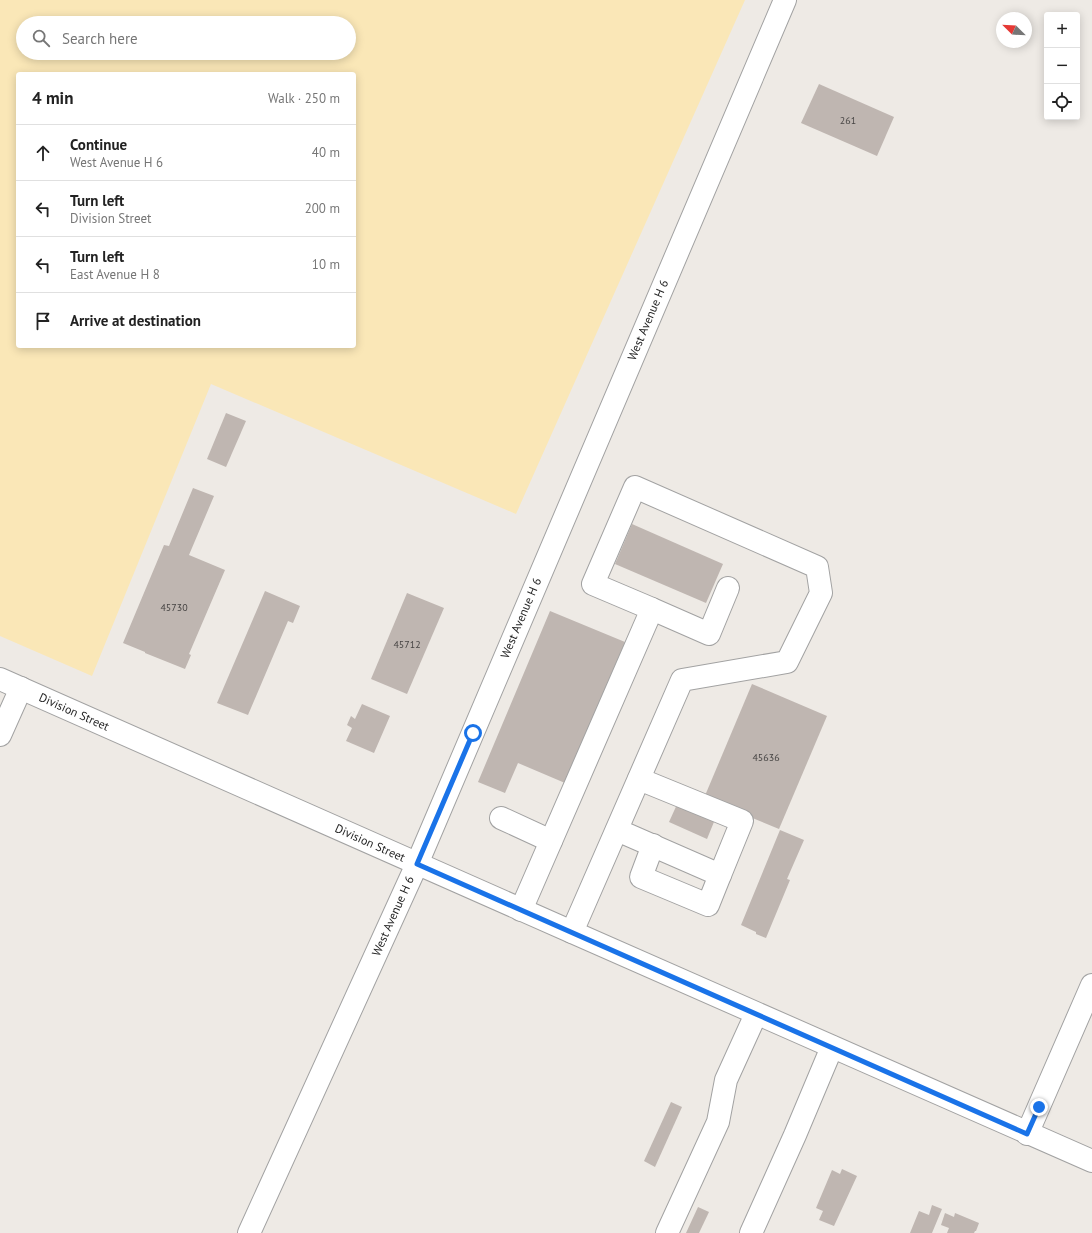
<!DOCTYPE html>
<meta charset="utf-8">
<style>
:root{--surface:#fff;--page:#f6f6f6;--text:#222;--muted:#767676;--line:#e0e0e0}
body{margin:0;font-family:"PT Sans",sans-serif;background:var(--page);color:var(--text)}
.controls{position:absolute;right:12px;top:12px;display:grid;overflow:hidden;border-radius:4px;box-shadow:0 2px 10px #0003}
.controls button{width:36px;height:36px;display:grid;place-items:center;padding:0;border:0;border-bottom:1px solid var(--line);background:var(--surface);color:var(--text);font:20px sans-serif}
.compass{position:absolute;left:996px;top:12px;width:36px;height:36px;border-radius:50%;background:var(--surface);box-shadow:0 2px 10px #0003;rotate:294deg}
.stop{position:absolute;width:12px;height:12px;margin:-9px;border:3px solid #1a73e8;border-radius:50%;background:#fff}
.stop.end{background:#1a73e8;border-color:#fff;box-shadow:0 1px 4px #0008}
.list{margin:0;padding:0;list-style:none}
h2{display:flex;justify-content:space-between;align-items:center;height:52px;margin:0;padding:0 16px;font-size:17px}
h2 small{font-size:13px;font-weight:400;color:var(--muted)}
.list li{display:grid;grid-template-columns:26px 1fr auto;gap:12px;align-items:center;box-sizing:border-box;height:56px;padding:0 16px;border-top:1px solid var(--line)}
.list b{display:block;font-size:15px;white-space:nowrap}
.list p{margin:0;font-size:13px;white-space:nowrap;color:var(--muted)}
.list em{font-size:13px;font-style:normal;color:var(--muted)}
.icon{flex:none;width:22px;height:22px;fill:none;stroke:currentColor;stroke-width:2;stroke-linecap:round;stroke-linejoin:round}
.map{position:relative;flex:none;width:1092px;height:1233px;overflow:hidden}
.search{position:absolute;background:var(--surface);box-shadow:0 2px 10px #0003;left:16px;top:16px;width:340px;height:44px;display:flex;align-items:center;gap:10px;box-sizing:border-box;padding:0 14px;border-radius:22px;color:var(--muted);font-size:15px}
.panel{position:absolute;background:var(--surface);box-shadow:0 2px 10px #0003;left:16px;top:72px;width:340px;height:276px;border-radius:4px}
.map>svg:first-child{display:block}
.sand{fill:#fae7b7;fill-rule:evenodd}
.building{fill:#bfb6b1}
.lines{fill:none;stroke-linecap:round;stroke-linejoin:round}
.minor-casing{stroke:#a2a2a2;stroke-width:24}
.minor{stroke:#fff;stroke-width:22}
.route{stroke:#1a73e8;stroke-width:5}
.labels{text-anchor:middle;stroke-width:3;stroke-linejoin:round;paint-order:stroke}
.number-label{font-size:10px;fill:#464443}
.street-label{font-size:12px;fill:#1e1e1e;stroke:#fff}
</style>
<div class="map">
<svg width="1092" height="1233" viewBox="0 0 1092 1233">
<rect width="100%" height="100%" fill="#eeeae5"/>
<!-- sand -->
<path class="sand" d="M 0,0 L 745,0 L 516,514 L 211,384 L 92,676 L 0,636 ZM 23,23 L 349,23 L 349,53 L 23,53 ZM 18,74 L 354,74 L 354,346 L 18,346 Z"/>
<!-- building -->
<g class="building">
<polygon points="819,84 894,117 877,156 801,123"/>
<polygon points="226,413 246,421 226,467 207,459"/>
<polygon points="193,488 214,496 189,555 225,570 189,654 191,655 185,669 145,653 145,652 123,643 164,545 169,546"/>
<polygon points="632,524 723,564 706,603 615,564"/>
<polygon points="265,591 300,606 293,623 288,621 248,715 217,703"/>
<polygon points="407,593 444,608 407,694 371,679"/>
<polygon points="550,611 625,642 565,783 518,763 505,793 478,782"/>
<polygon points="752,684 827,716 779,829 704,798"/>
<polygon points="362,704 390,716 374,753 346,741 352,728 347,725 351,716 355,719"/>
<polygon points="679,800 716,817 707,839 669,822"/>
<polygon points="780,830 804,840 787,879 790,880 766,938 756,934 756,932 741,925"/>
<polygon points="671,1102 682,1107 655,1167 644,1161"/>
<polygon points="842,1169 857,1176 834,1226 819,1220 823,1211 816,1208 832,1170 840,1174"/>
<polygon points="932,1205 942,1209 932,1233 910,1233 919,1211 929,1215"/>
<polygon points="698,1207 709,1212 699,1233 686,1233"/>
<polygon points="945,1213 954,1217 955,1213 979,1223 976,1231 975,1231 974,1233 947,1233 949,1228 941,1225"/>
</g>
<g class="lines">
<!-- minor casing -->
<g class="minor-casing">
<g id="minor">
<polyline points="652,609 709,634 728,588"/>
<polyline points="0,679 572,932 1092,1161"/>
<polyline points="0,735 21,688"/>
<polyline points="501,818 551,841"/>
<polyline points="617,830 720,875 742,821 639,779"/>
<polyline points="653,845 641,877 708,905 720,875"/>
<polyline points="521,910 652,609 593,584 635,487 817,567 821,593 787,662 682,680 572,932"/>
<polyline points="1027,1134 1092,985"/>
<polyline points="249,1233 417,864 785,0"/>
<polyline points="667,1233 718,1122 726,1080 756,1014"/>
<polyline points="751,1233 795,1135 832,1047"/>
</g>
</g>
<!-- minor -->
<use href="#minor" class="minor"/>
</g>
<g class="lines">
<!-- route -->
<polyline class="route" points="473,733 417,864 1027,1134 1039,1107"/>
</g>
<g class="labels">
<!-- number labels -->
<g class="number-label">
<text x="848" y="124">261</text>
<text x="174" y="611">45730</text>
<text x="407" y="648">45712</text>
<text x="766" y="761">45636</text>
</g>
<!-- street labels -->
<g class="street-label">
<text transform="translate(648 320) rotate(-67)" y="4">West Avenue H 6</text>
<text transform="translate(521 618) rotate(-67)" y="4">West Avenue H 6</text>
<text transform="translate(74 712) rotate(24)" y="4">Division Street</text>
<text transform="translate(370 843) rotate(24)" y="4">Division Street</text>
<text transform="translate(393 916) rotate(-66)" y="4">West Avenue H 6</text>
</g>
</g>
</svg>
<div class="controls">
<button>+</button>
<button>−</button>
<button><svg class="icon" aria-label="locate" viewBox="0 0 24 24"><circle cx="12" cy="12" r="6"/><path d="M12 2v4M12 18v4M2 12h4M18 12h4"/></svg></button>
</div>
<svg class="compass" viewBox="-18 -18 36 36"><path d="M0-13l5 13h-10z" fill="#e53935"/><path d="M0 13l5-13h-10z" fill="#767676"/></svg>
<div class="stop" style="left:473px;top:733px"></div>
<div class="stop end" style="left:1039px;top:1107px"></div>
<div class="search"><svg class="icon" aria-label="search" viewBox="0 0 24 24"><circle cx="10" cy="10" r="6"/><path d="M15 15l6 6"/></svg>Search here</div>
<section class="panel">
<h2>4 min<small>Walk · 250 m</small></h2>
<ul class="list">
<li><svg class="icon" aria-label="ahead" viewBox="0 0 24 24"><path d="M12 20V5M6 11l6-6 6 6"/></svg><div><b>Continue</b><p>West Avenue H 6</p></div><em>40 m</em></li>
<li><svg class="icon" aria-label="left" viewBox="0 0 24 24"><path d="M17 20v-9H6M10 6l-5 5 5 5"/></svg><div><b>Turn left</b><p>Division Street</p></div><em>200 m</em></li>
<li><svg class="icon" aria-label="left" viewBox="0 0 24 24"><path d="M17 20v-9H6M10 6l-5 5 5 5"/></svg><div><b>Turn left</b><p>East Avenue H 8</p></div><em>10 m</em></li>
<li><svg class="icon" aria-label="arrive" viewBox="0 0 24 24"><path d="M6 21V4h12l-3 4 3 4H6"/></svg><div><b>Arrive at destination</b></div></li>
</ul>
</section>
</div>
